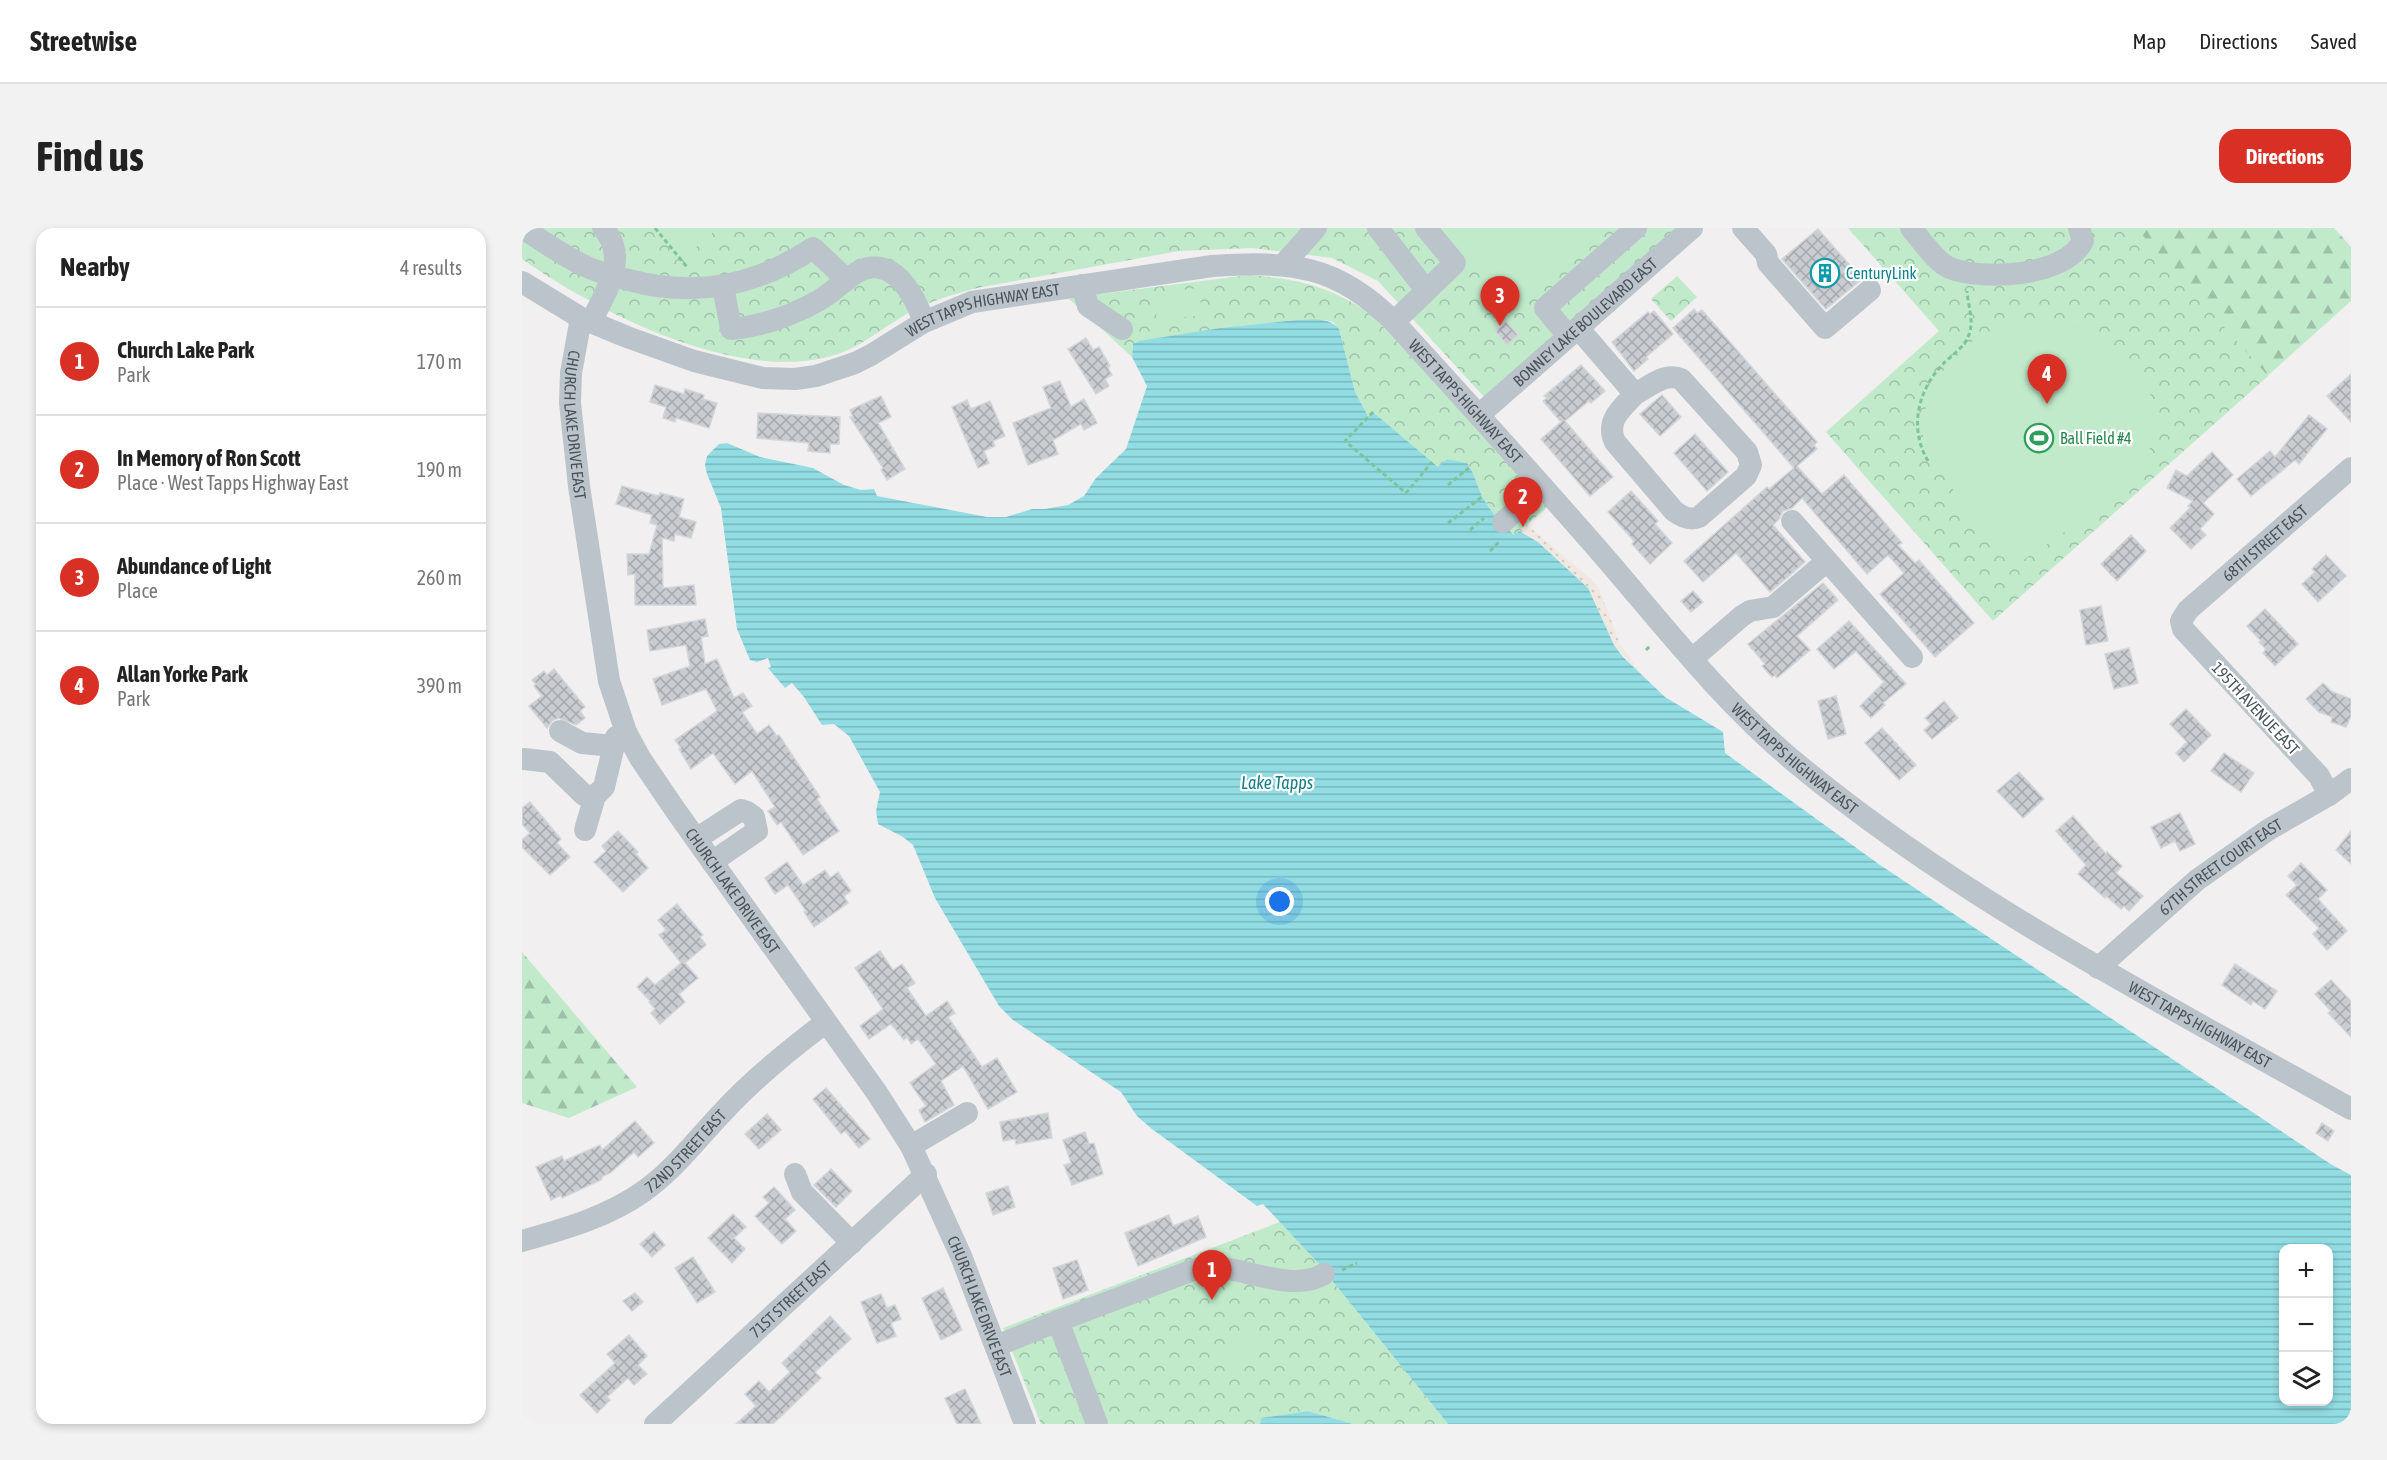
<!DOCTYPE html>
<meta charset="utf-8">
<style>
:root{--surface:#fff;--page:#f2f2f2;--text:#222;--muted:#767676;--line:#e0e0e0;--accent:#d93025}
body{margin:0;font-family:"Asap Condensed",sans-serif;background:var(--page);color:var(--text)}
.controls{position:absolute;right:18px;bottom:18px;display:grid;overflow:hidden;border-radius:12px;box-shadow:0 3px 9px #0003}
.controls button{width:54px;height:54px;display:grid;place-items:center;padding:0;border:0;border-bottom:2px solid var(--line);background:var(--surface);color:var(--text);font:30px sans-serif}
.you{position:absolute;left:758px;top:674px;width:21px;height:21px;margin:-15px;border:4px solid #fff;border-radius:50%;background:#1a73e8;box-shadow:0 0 0 9px #1a73e833}
.badge{display:grid;place-items:center;width:39px;height:39px;border-radius:50%;background:var(--accent);color:#fff;font-size:20px;font-weight:700}
.pin{position:absolute;translate:-50% -50px;filter:drop-shadow(0 2px 3px #0008)}
.pin::after{content:'';position:absolute;top:32px;width:21px;height:18px;background:inherit;clip-path:polygon(0 0,100% 0,50% 100%)}
.list{margin:0;padding:0;list-style:none}
h2{display:flex;justify-content:space-between;align-items:center;height:78px;margin:0;padding:0 24px;font-size:26px}
h2 small{font-size:20px;font-weight:400;color:var(--muted)}
.list li{display:grid;grid-template-columns:39px 1fr auto;gap:18px;align-items:center;box-sizing:border-box;height:108px;padding:0 24px;border-top:2px solid var(--line)}
.list b{display:block;font-size:22px;white-space:nowrap}
.list p{margin:0;font-size:20px;white-space:nowrap;color:var(--muted)}
.list em{font-size:20px;font-style:normal;color:var(--muted)}
.icon{flex:none;width:33px;height:33px;fill:none;stroke:currentColor;stroke-width:2;stroke-linecap:round;stroke-linejoin:round}
.map{position:relative;flex:none;width:1829px;height:1196px;overflow:hidden;border-radius:18px}
header{display:flex;align-items:center;gap:36px;box-sizing:border-box;height:84px;padding:0 30px;background:var(--surface);border-bottom:2px solid var(--line)}
header strong{font-size:28px}
nav{display:flex;gap:33px;margin-inline-start:auto;font-size:21px}
.intro{display:flex;align-items:center;justify-content:space-between;box-sizing:border-box;height:144px;padding:0 36px}
h1{margin:0;font-size:42px}
.button{padding:15px 27px;border-radius:18px;background:var(--accent);color:#fff;font-size:21px;font-weight:700}
main{display:flex;gap:36px;padding:0 36px}
aside{flex:1;background:var(--surface);border-radius:18px;box-shadow:0 3px 9px #0003}
.map>svg:first-child{display:block}
.forest{fill:url(#forest-firs)}
.sand{fill:url(#sand-dots)}
.park{fill:url(#park-crowns)}
.garden{fill:#c1eacb}
.water{fill:url(#water-rules);fill-rule:evenodd}
.building{fill:url(#building-cross-hatch);stroke:#d3d6d9;stroke-width:1.5}
.lines{fill:none;stroke-linecap:round;stroke-linejoin:round}
.path{stroke:#7cc598;stroke-width:3;stroke-dasharray:4.5 3;stroke-linecap:butt}
.minor{stroke:#bbc4ca;stroke-width:22}
.labels{text-anchor:middle;stroke-width:4.5;stroke-linejoin:round;paint-order:stroke}
.culture-label{font-size:16px;fill:#0d838f;stroke:#fff;text-anchor:start}
.street-label{font-size:16px;fill:#48545a;stroke:#fff}
.leisure-label{font-size:16px;fill:#27864d;stroke:#fff;text-anchor:start}
.water-label{font-size:18px;font-style:italic;fill:#197e86;stroke:#fff}
</style>
<header>
<strong>Streetwise</strong>
<nav><a>Map</a><a>Directions</a><a>Saved</a></nav>
</header>
<div class="intro"><h1>Find us</h1><a class="button">Directions</a></div>
<main>
<aside>
<h2>Nearby<small>4 results</small></h2>
<ul class="list">
<li><span class="badge">1</span><div><b>Church Lake Park</b><p>Park</p></div><em>170 m</em></li>
<li><span class="badge">2</span><div><b>In Memory of Ron Scott</b><p>Place · West Tapps Highway East</p></div><em>190 m</em></li>
<li><span class="badge">3</span><div><b>Abundance of Light</b><p>Place</p></div><em>260 m</em></li>
<li><span class="badge">4</span><div><b>Allan Yorke Park</b><p>Park</p></div><em>390 m</em></li>
</ul>
</aside>
<div class="map">
<svg width="1829" height="1196" viewBox="0 0 1829 1196">
<defs>
<pattern id="forest-firs" width="22" height="20" patternUnits="userSpaceOnUse" patternTransform="scale(1.5)"><rect width="22" height="20" fill="#c1eacb"/><path d="M5 1l3.5 6h-7zM16 11l3.5 6h-7z" fill="#9fc0a8"/></pattern>
<pattern id="sand-dots" width="8" height="8" patternUnits="userSpaceOnUse" patternTransform="scale(1.5)"><rect width="8" height="8" fill="#f1e9e1"/><path d="M2 2h.1M6 6h.1" fill="none" stroke="#d0cac3" stroke-width="1.8" stroke-linecap="round"/></pattern>
<pattern id="park-crowns" width="20" height="18" patternUnits="userSpaceOnUse" patternTransform="scale(1.5)"><rect width="20" height="18" fill="#c1eacb"/><path d="M2 6a3 3 0 1 1 6 0M12 15a3 3 0 1 1 6 0" fill="none" stroke="#9fc0a8"/></pattern>
<pattern id="water-rules" width="6" height="5" patternUnits="userSpaceOnUse" patternTransform="scale(1.5)"><rect width="6" height="5" fill="#92dde3"/><path d="M0 2.5h6" fill="none" stroke="#79b6bb"/></pattern>
<pattern id="building-cross-hatch" width="8" height="8" patternUnits="userSpaceOnUse" patternTransform="scale(1.5)"><rect width="8" height="8" fill="#c9ccd1"/><path d="M0 0l8 8M0 8l8-8" fill="none" stroke="#a5a8ad"/></pattern>
</defs>
<rect width="100%" height="100%" fill="#f1efef"/>
<!-- forest -->
<g class="forest">
<polygon points="1590,0 1812,0 1829,19 1829,73 1675,211"/>
<polygon points="0,724 115,859 47,890 0,875"/>
</g>
<!-- sand -->
<polygon class="sand" points="1005,297 1069,351 1077,361 1098,416 1119,446 1092,417 1066,360 1016,314 997,303"/>
<!-- park -->
<g class="park">
<path d="M 0,0 L 1157,0 L 963,170 L 856,53 L 810,30 L 731,20 L 657,23 L 460,59 C 429,66 398,76 372,94 C 355,104 340,117 321,124 C 226,161 78,86 0,31 Z"/>
<polygon points="1326,0 1614,0 1746,148 1471,393 1304,204 1417,103"/>
<path d="M 727,47 C 778,51 810,59 851,88 L 1027,278 L 992,307 C 980,296 969,284 961,270 C 955,258 953,246 945,235 L 925,231 L 916,239 L 851,184 L 846,188 L 833,164 L 817,101 L 811,94 L 803,92 L 774,92 L 698,100 L 611,116 L 610,129 L 546,70 Z"/>
<polygon points="1155,48 1175,69 1149,93 1129,71"/>
<polygon points="758,994 796,1035 926,1196 831,1196 786,1183 739,1190 738,1196 519,1196 481,1100"/>
</g>
<!-- garden -->
<g class="garden">
<polygon points="146,0 196,0 164,28"/>
<polygon points="920,0 1076,0 987,77"/>
<polygon points="677,60 680,87 635,93 632,65"/>
<polygon points="1527,90 1562,101 1587,113 1615,143 1631,171 1635,199 1623,235 1613,256 1503,331 1475,328 1404,221 1399,198 1407,168 1423,140 1452,112 1486,96"/>
<polygon points="735,1104 744,1119 707,1140 698,1125"/>
</g>
<!-- water -->
<g class="water">
<path d="M 774,92 C 790,92 806,88 817,101 L 833,164 L 846,188 L 851,184 L 916,239 L 925,231 L 945,235 C 953,246 955,258 961,270 C 969,284 980,296 992,307 L 997,303 L 1016,314 L 1066,360 L 1092,417 L 1101,429 L 1143,469 L 1201,504 L 1203,525 L 1358,637 L 1810,937 L 1829,947 L 1829,1196 L 926,1196 L 796,1035 L 741,976 L 735,978 L 630,901 L 615,888 L 599,864 L 491,792 L 477,778 L 413,670 L 391,617 L 381,609 L 356,596 L 354,583 L 358,564 L 327,508 L 312,496 L 300,497 L 282,469 L 270,455 L 263,460 L 246,440 L 249,439 L 246,430 L 235,434 L 228,432 L 215,401 L 199,280 L 185,246 L 183,237 L 185,228 L 197,216 L 205,215 L 238,229 L 291,240 L 322,257 L 339,262 L 352,261 L 355,268 L 465,289 L 484,289 L 510,281 L 523,281 L 546,277 L 562,268 L 574,250 L 604,221 L 625,158 L 610,129 L 611,116 L 617,113 L 698,100 ZM 1762,1020 L 1806,1020 L 1806,1174 L 1762,1174 Z"/>
<polygon points="786,1183 831,1196 738,1196 739,1190"/>
</g>
<!-- building -->
<g class="building">
<polygon points="1296,1 1340,51 1304,81 1260,31"/>
<polygon points="1172,81 1175,85 1180,82 1295,214 1292,217 1295,221 1275,238 1300,266 1322,247 1380,315 1376,317 1393,335 1397,332 1452,395 1413,429 1358,366 1382,345 1366,327 1345,346 1280,270 1270,280 1261,283 1257,291 1251,297 1283,334 1248,364 1214,325 1181,354 1162,333 1245,259 1247,261 1272,240 1151,100"/>
<polygon points="1132,83 1151,106 1124,129 1126,131 1112,143 1090,114 1126,84 1128,86"/>
<polygon points="984,93 996,107 985,117 973,103"/>
<polygon points="564,110 571,122 577,119 588,138 586,140 590,147 583,151 587,158 574,166 546,121"/>
<polygon points="1059,137 1083,163 1069,175 1067,173 1043,193 1091,249 1068,268 1019,211 1039,194 1021,173 1025,170 1022,168"/>
<polygon points="1829,146 1829,194 1805,168"/>
<polygon points="538,153 549,179 562,171 575,195 562,202 559,196 531,212 536,226 506,237 491,195 529,180 521,159"/>
<polygon points="133,157 162,166 163,161 182,167 181,171 195,175 187,200 154,190 153,194 141,190 144,179 128,174"/>
<polygon points="1140,167 1159,189 1138,208 1118,186"/>
<polygon points="359,168 369,189 356,195 383,241 365,252 359,242 361,240 328,189 331,189 328,182"/>
<polygon points="445,172 449,181 468,173 483,208 471,213 473,218 462,223 467,235 456,240 430,179"/>
<polygon points="236,185 318,189 317,216 308,216 308,225 286,223 287,215 235,210"/>
<polygon points="1787,187 1805,201 1777,236 1773,232 1729,268 1715,251 1748,223 1753,229"/>
<polygon points="1173,206 1206,244 1185,263 1152,225"/>
<polygon points="1690,224 1711,247 1681,275 1692,286 1678,301 1684,307 1669,321 1648,300 1668,280 1666,278 1671,273 1645,260 1654,242 1665,248"/>
<polygon points="100,258 137,268 138,265 162,271 157,289 174,294 169,310 153,306 152,313 140,310 141,360 172,357 174,377 113,377 113,346 106,347 105,326 127,326 135,297 128,295 130,287 94,276"/>
<polygon points="1109,263 1136,293 1133,296 1150,315 1128,336 1110,316 1112,313 1086,284"/>
<polygon points="1609,307 1624,323 1595,353 1579,336"/>
<polygon points="1804,327 1824,348 1796,374 1780,356 1793,344 1790,341"/>
<polygon points="1301,355 1316,372 1275,408 1288,422 1255,450 1253,447 1250,449 1240,438 1243,436 1226,416"/>
<polygon points="1171,363 1181,374 1169,384 1159,373"/>
<polygon points="1579,378 1586,413 1564,417 1558,382"/>
<polygon points="1743,381 1776,416 1753,438 1741,425 1744,421 1737,414 1739,413 1725,398"/>
<polygon points="183,391 186,408 179,409 183,436 195,431 212,470 221,465 230,478 220,484 235,506 247,497 255,508 257,507 298,569 295,571 317,603 281,627 259,594 255,597 246,583 253,579 230,543 213,556 191,525 169,541 157,521 159,520 153,512 195,483 184,461 140,477 131,451 168,438 164,417 128,423 125,402"/>
<polygon points="1327,393 1384,456 1361,475 1363,477 1349,490 1338,478 1362,454 1334,423 1312,441 1295,421"/>
<polygon points="1607,420 1616,455 1592,461 1583,426"/>
<polygon points="32,441 63,479 58,483 63,490 54,497 37,490 31,492 25,500 7,478 20,468 12,458 14,456 10,452 22,443 25,447"/>
<polygon points="1801,455 1809,463 1829,471 1829,488 1824,499 1809,494 1810,489 1797,484 1784,471"/>
<polygon points="1314,468 1324,506 1306,511 1296,473"/>
<polygon points="1422,473 1436,490 1410,511 1402,502 1409,496 1403,490"/>
<polygon points="1664,481 1689,507 1662,534 1654,525 1665,514 1648,496"/>
<polygon points="1360,500 1394,537 1377,552 1343,515"/>
<polygon points="1702,525 1732,545 1719,564 1689,543"/>
<polygon points="1497,544 1522,571 1501,590 1475,563"/>
<polygon points="8,574 39,611 35,615 48,629 28,647 0,619 0,612 8,605 0,596 0,580"/>
<polygon points="1658,585 1673,616 1658,623 1653,613 1639,620 1629,599"/>
<polygon points="1551,588 1584,626 1585,624 1600,638 1594,645 1621,668 1607,683 1602,678 1599,681 1584,668 1583,670 1556,646 1564,637 1534,603"/>
<polygon points="96,603 116,624 114,626 126,640 101,664 72,634 84,623 80,618"/>
<polygon points="1829,603 1829,636 1814,622"/>
<polygon points="265,634 281,657 303,642 308,650 316,644 329,663 322,668 326,675 292,699 282,684 284,683 266,657 253,666 243,650"/>
<polygon points="1779,635 1805,662 1796,671 1825,703 1805,722 1791,706 1797,700 1764,667 1775,657 1766,648"/>
<polygon points="155,676 181,707 178,709 184,717 163,735 176,750 157,766 163,774 138,796 129,785 133,781 127,774 128,773 115,759 125,749 133,757 159,735 137,707 144,702 136,692"/>
<polygon points="358,723 371,742 380,736 393,755 385,760 404,788 425,773 433,785 426,789 460,839 475,830 495,864 466,881 441,838 419,853 432,877 403,894 397,882 404,878 388,855 414,836 396,811 389,816 385,809 382,812 369,796 347,811 338,798 361,781 333,740"/>
<polygon points="1713,736 1755,763 1743,781 1731,773 1729,777 1700,757"/>
<polygon points="1809,752 1829,773 1829,809 1806,785 1809,783 1793,766"/>
<polygon points="304,860 348,911 337,920 323,903 319,906 291,871"/>
<polygon points="526,885 530,910 494,916 493,911 481,913 478,894"/>
<polygon points="245,886 259,902 237,921 223,906"/>
<polygon points="113,893 132,915 116,929 112,924 88,945 81,948 79,952 40,970 39,967 29,972 14,939 40,928 42,933 78,917 80,922"/>
<polygon points="1800,895 1812,903 1806,913 1794,905"/>
<polygon points="563,904 567,916 572,915 581,946 550,957 542,937 549,935 541,912"/>
<polygon points="309,941 330,963 314,979 292,957"/>
<polygon points="486,958 493,979 471,987 464,965"/>
<polygon points="252,959 273,982 263,991 274,1003 260,1016 233,988 247,975 241,969"/>
<polygon points="211,986 224,999 212,1010 223,1021 210,1035 186,1010"/>
<polygon points="647,987 651,998 676,988 684,1009 616,1038 603,1005"/>
<polygon points="132,1004 143,1017 130,1029 118,1016"/>
<polygon points="171,1029 193,1064 175,1075 153,1040"/>
<polygon points="555,1032 566,1062 541,1071 531,1040"/>
<polygon points="421,1060 440,1102 419,1112 400,1070"/>
<polygon points="113,1065 121,1074 110,1083 101,1073"/>
<polygon points="359,1066 365,1080 373,1077 379,1091 369,1095 374,1108 355,1115 339,1074"/>
<polygon points="308,1088 329,1111 293,1144 299,1150 251,1196 214,1196 234,1178 223,1166 237,1153 247,1164 268,1144 260,1135"/>
<polygon points="107,1107 125,1128 116,1137 125,1146 112,1157 106,1150 85,1169 88,1172 75,1185 58,1167 93,1135 85,1126"/>
<polygon points="443,1161 459,1196 435,1196 423,1170"/>
</g>
<g class="lines">
<!-- path -->
<g class="path">
<polyline points="133,0 165,39"/>
<polyline points="851,184 823,213 884,265 910,234"/>
<path d="M 1406,233 C 1387,201 1395,163 1421,136 C 1429,128 1442,119 1446,109 C 1453,94 1446,78 1445,63"/>
<polyline points="926,257 948,239"/>
<polyline points="926,295 960,269"/>
<polyline points="948,302 962,290"/>
<polyline points="968,323 978,313"/>
<polyline points="1124,422 1128,418"/>
<polyline points="820,1042 835,1035"/>
</g>
<!-- minor -->
<g class="minor">
<path d="M 0,0 C 21,13 41,28 63,38 C 77,45 92,48 107,52 C 173,70 234,58 291,20 L 325,52"/>
<polyline points="856,0 904,62"/>
<polyline points="1221,0 1244,26 1246,35 1303,100 1348,62"/>
<path d="M 1389,0 C 1400,12 1413,34 1428,40 C 1461,53 1543,49 1561,13 L 1557,0"/>
<polyline points="761,37 794,0"/>
<path id="s1" d="M 0,54 L 59,90 L 105,109 L 172,133 L 241,150 L 273,151 L 294,148 L 333,135 L 349,127 L 402,94 L 450,74 L 690,38 C 768,33 815,36 872,94 C 944,173 1016,252 1086,333 C 1146,403 1203,476 1274,535 C 1443,675 1640,774 1829,881"/>
<polyline points="560,57 566,78 600,101"/>
<path d="M 201,58 L 209,101 C 241,98 269,88 296,73 C 310,65 321,53 334,45 C 370,24 392,66 402,94"/>
<path id="s2" d="M 59,90 L 49,145 L 48,175 L 57,258 L 87,453 L 104,504 L 118,530 L 154,583 L 355,865 L 389,918 L 439,1028 L 503,1196"/>
<path d="M 69,94 C 83,65 108,29 81,0"/>
<polyline points="872,94 933,35 904,0"/>
<path d="M 1056,100 L 1113,166 C 1100,180 1083,193 1093,214 L 1152,283 C 1160,289 1168,293 1177,289 L 1224,248 L 1229,237 L 1225,224 L 1159,151 C 1143,144 1127,159 1113,166"/>
<polyline points="1046,108 1023,80 1114,0"/>
<path id="s3" d="M 957,187 L 1170,0"/>
<polyline points="1270,293 1390,429"/>
<polyline points="981,294 1021,259"/>
<polyline points="1170,431 1220,388 1228,383 1251,379 1305,333"/>
<polyline points="38,503 60,515 91,518"/>
<polyline points="2,531 28,534 62,567 73,568 82,559 94,509 104,504"/>
<path id="s4" d="M 1807,567 L 1797,548 L 1661,401 L 1659,393 L 1666,382 L 1829,240"/>
<polyline points="63,602 73,568"/>
<polyline points="174,611 219,582 225,584 232,589 235,603 190,634"/>
<path id="s5" d="M 1576,740 L 1675,652 L 1746,602 L 1807,567 L 1829,551"/>
<polyline points="389,918 445,885"/>
<polyline points="273,946 280,964 330,1015"/>
<path id="s6" d="M 0,1013 C 42,1001 86,989 122,963 C 153,941 174,912 200,885 C 230,852 267,822 303,795"/>
<path d="M 536,1093 L 682,1038 C 718,1037 769,1066 802,1046"/>
<polyline points="474,1118 536,1093 575,1196"/>
<path id="s7" d="M 133,1196 L 404,946"/>
</g>
</g>
<!-- icons -->
<defs>
<g id="building-ring" transform="scale(1.5)"><circle r="9.5" fill="#fff" stroke="#0f9aa8" stroke-width="1.5"/><path d="M-4-6H4V6H1V3H-1V6H-4ZM-2.5-4.3h1.7v1.8h-1.7ZM.8-4.3h1.7v1.8H.8ZM-2.5-1h1.7V.8h-1.7ZM.8-1h1.7V.8H.8Z" fill="#0f9aa8"/></g>
<g id="stadium-ring" transform="scale(1.5)"><circle r="9.5" fill="#fff" stroke="#2e9e5b" stroke-width="1.5"/><path d="M0-5a6.5 5 0 1 0 0 10a6.5 5 0 1 0 0-10ZM-3.5-1.8h7v3.6h-7Z" fill="#2e9e5b"/></g>
</defs>
<g fill-rule="evenodd">
<use href="#building-ring" x="1303" y="45"/>
<use href="#stadium-ring" x="1517" y="210"/>
</g>
<g class="labels">
<!-- culture labels -->
<g class="culture-label">
<text x="1324" y="51">CenturyLink</text>
</g>
<!-- street labels -->
<g class="street-label">
<text dy="6" stroke="none"><textPath href="#s1" startOffset="496">WEST TAPPS HIGHWAY EAST</textPath></text>
<text dy="6" stroke="none"><textPath href="#s3" startOffset="141">BONNEY LAKE BOULEVARD EAST</textPath></text>
<text dy="6" stroke="none"><textPath href="#s1" startOffset="1036">WEST TAPPS HIGHWAY EAST</textPath></text>
<text dy="6" stroke="none"><textPath href="#s2" startOffset="108">CHURCH LAKE DRIVE EAST</textPath></text>
<text dy="6" stroke="none"><textPath href="#s4" startOffset="345">68TH STREET EAST</textPath></text>
<text transform="translate(1734 480) rotate(47)" y="6">195TH AVENUE EAST</text>
<text dy="6" stroke="none"><textPath href="#s1" startOffset="1522">WEST TAPPS HIGHWAY EAST</textPath></text>
<text dy="6" stroke="none"><textPath href="#s5" startOffset="159">67TH STREET COURT EAST</textPath></text>
<text dy="6" stroke="none"><textPath href="#s2" startOffset="612">CHURCH LAKE DRIVE EAST</textPath></text>
<text dy="6" stroke="none"><textPath href="#s1" startOffset="2008">WEST TAPPS HIGHWAY EAST</textPath></text>
<text dy="6" stroke="none"><textPath href="#s6" startOffset="190">72ND STREET EAST</textPath></text>
<text dy="6" stroke="none"><textPath href="#s7" startOffset="184">71ST STREET EAST</textPath></text>
<text dy="6" stroke="none"><textPath href="#s2" startOffset="1098">CHURCH LAKE DRIVE EAST</textPath></text>
</g>
<!-- leisure labels -->
<g class="leisure-label">
<text x="1538" y="216">Ball Field #4</text>
</g>
<!-- water labels -->
<g class="water-label">
<text x="755" y="561">Lake Tapps</text>
</g>
</g>
</svg>
<div class="controls">
<button>+</button>
<button>−</button>
<button><svg class="icon" aria-label="layers" viewBox="0 0 24 24"><path d="M12 4l9 5-9 5-9-5zM3 14l9 5 9-5"/></svg></button>
</div>
<div class="you"></div>
<div class="pin badge" style="left:690px;top:1072px">1</div>
<div class="pin badge" style="left:1001px;top:299px">2</div>
<div class="pin badge" style="left:978px;top:98px">3</div>
<div class="pin badge" style="left:1525px;top:176px">4</div>
</div>
</main>
